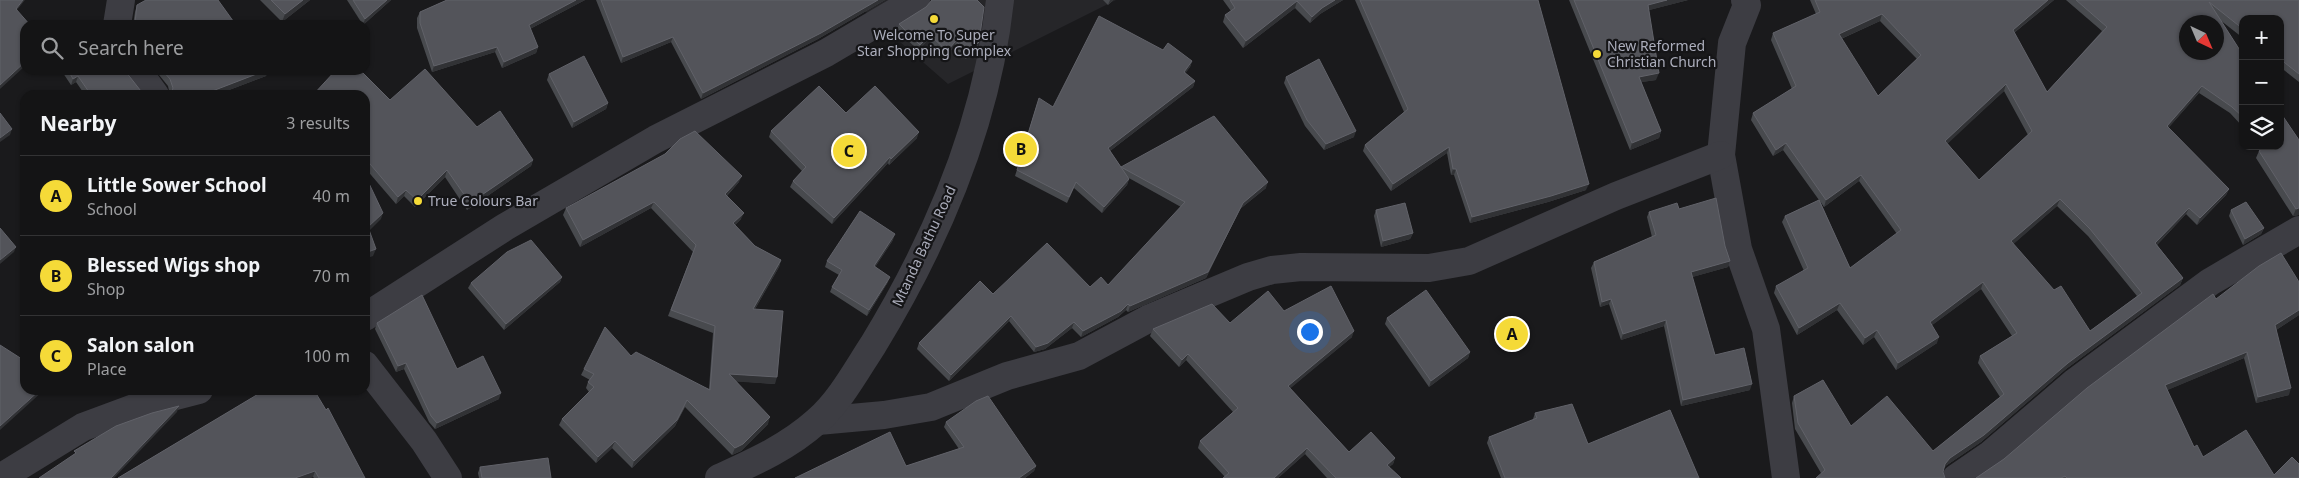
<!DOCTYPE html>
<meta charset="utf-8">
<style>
:root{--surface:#141415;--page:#1d1d1e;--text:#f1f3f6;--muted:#9d9ea0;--line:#333334;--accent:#f5da38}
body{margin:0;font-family:"Noto Sans",sans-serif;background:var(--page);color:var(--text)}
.controls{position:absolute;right:15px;top:15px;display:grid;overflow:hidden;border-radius:10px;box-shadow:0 1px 4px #0004}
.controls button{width:45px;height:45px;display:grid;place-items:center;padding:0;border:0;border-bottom:1px solid var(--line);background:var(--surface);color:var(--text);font:25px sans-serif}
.compass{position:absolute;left:2179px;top:15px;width:45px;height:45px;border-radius:50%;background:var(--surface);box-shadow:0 1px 4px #0004;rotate:136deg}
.you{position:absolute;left:1309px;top:331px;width:18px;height:18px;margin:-12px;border:4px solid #fff;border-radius:50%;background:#1a73e8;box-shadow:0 0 0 8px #1a73e833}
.badge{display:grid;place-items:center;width:32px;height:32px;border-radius:50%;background:var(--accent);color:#111;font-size:16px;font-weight:700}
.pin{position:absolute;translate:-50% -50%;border:2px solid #fff;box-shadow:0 1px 5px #0006}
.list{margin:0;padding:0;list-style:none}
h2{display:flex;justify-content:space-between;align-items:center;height:65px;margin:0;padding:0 20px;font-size:21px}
h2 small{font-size:16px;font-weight:400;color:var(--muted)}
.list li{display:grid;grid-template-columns:32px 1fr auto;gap:15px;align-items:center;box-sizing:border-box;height:80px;padding:0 20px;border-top:1px solid var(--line)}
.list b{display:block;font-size:19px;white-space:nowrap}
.list p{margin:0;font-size:16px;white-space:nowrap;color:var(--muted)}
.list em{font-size:16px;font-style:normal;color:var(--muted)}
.icon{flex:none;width:28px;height:28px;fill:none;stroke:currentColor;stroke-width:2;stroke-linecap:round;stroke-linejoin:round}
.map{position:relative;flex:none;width:2299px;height:478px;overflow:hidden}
.search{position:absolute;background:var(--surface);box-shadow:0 1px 4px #0004;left:20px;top:20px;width:350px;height:55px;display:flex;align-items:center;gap:12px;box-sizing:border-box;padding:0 18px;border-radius:15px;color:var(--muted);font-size:19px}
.panel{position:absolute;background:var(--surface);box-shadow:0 1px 4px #0004;left:20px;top:90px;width:350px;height:305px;border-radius:15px}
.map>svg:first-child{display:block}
.built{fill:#262629}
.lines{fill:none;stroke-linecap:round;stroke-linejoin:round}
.street{stroke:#3d3d43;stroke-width:28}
.wall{fill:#484a4e;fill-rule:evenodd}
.shaded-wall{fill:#313235}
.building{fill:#53545a;stroke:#616269;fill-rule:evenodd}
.poi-dot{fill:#f5da38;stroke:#151517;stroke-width:2}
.labels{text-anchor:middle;stroke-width:4.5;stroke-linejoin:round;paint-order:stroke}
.poi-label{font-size:14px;fill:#acaebc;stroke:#151517;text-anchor:start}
.street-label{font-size:14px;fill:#acaebc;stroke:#151517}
</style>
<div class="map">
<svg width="2299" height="478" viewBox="0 0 2299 478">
<rect width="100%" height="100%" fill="#1a1a1c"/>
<!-- built -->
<polygon class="built" points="852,0 1116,0 948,84"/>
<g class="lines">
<!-- street -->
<g class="street">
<polyline points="1745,0 1747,5 1732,43 1721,155 1738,249 1766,329 1786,478"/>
<polyline points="117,25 121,0"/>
<polyline points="137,70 155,95"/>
<polyline points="365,317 505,227 656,139 826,53 916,0"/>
<polyline points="365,365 424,441 448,478"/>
<polyline points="818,421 884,415 931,407 1007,376 1079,356 1148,319 1248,277 1272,270 1301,267 1429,268 1469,261 1616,196 1721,155"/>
<polyline points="0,478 83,427 145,404 199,390"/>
<path d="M 719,478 C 754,462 788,447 817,421 C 840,401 856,371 873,345 C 937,240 987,123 1000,0"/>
<polyline points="1956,478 1991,454 2075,382 2210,282 2299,230"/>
</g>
</g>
<!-- wall -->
<g class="wall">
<polygon points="260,0 310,0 282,22"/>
<polygon points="347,0 391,0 363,25"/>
<polygon points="447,0 585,0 530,29 538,47 536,53 502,68 495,52 432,72 417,28 417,18 420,12"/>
<polygon points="596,0 885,0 818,39 701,99 671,42 621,63"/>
<polygon points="931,0 977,0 979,42 977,48 966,59 954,47 944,57 928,40 918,50 897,30 899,24 926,7 931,3"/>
<polygon points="1103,0 1113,0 1108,5"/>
<polygon points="1223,0 1343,0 1320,14 1310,23 1295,8 1243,48 1223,22 1225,15 1231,11"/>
<polygon points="1355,0 1538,0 1586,190 1548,202 1470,223 1454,175 1451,175 1447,153 1391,191 1363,151 1365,145 1404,112"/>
<polygon points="1569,0 1688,0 1649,10 1656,80 1641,82 1661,131 1659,138 1630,150"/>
<path d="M 1810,0 L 2054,0 L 2014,33 L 2047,92 L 2102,31 L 2066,0 L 2299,0 L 2299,82 L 2280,67 L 2280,19 L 2243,19 L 2243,38 L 2220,20 L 2243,55 L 2243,127 L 2230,113 L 2199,93 L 2168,128 L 2229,189 L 2226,195 L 2197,225 L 2186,214 L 2157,245 L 2183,278 L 2180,285 L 2066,369 L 1981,442 L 1947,465 L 1821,473 L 1795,429 L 1792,403 L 1794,396 L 1851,426 L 1933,451 L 2000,397 L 1978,363 L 1980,356 L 2012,336 L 1981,289 L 1932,325 L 1937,343 L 1896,370 L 1874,337 L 1863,345 L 1837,310 L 1797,335 L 1774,293 L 1776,286 L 1804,271 L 1782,222 L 1785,216 L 1819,200 L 1783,150 L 1773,156 L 1751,120 L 1753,113 L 1792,89 L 1771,40 L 1773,33 L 1816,14 ZM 1880,21 L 1917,59 L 1878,96 L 1841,39 ZM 2004,91 L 2028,135 L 1979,180 L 1947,143 ZM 1859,181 L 1897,234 L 1850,268 L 1820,201 L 1824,207 ZM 2057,206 L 2088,236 L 2137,296 L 2090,331 L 2013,244 Z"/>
<polygon points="137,5 236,25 133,25 135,12"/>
<polygon points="1163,50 1192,61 1190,67 1185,73 1195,81 1193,87 1110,151 1121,167 1266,188 1240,209 1206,278 1128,312 1126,310 1118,317 1081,337 1072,328 1045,349 1034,352 1009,321 949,381 917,349 919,343 993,294 1090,287 1108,285 1181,207 1127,177 1129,179 1127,185 1102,213 1074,188 1067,203 1015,176 1037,104 1053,107"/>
<polygon points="61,70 126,70 126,72 144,95 85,95 76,82 71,85"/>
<polygon points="155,70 268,70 266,76 216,95 170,95 168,86"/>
<polygon points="549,74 608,103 606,109 572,128 547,80"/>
<polygon points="1286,77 1354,137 1324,150 1305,126 1284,83"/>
<polygon points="365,95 390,100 477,127 533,160 531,166 467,210 445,177 415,207 404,196 396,204 365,168"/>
<polygon points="846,113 917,138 889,165 888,163 832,224 790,187 793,181 802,171 769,137 771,131"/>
<polygon points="2262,146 2280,146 2299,215 2293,216 2256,158 2259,151 2263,148"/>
<polygon points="739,182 727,196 741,219 735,225 755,246 781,260 779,267 755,309 775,384 736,381 768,424 741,451 732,455 685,407 675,426 632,468 612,448 596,463 559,425 562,419 589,392 586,388 588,382 590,380 581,375 584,369 631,356 709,389 713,333 668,316 693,252 651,208 580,247 563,215 566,208"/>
<polygon points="1679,209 1725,246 1730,261 1728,267 1692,277 1715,355 1750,390 1681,406 1664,326 1621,340 1609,304 1600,307 1591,268 1594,262 1652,237 1647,217 1649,212"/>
<polygon points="1376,210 1413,233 1410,239 1381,247 1374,216"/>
<polygon points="2231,210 2264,228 2261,234 2243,245 2229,216"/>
<polygon points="893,240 875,267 888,282 867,316 830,292 832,287 839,275 825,267 827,261"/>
<polygon points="562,277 560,282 504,330 468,288 471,283"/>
<polygon points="2216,299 2299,315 2276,330 2289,395 2256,403 2244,358 2167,390 2194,447 2203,457 2274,475 2299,478 1976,478 2004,459"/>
<polygon points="1284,311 1352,337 1290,388 1349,452 1395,458 1393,464 1389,467 1401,478 1327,478 1305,454 1278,478 1223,478 1225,477 1198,448 1200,441 1233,412 1186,360 1179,367 1150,336 1153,329 1230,323"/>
<polygon points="1387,318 1470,352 1468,358 1429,387 1385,324"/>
<polygon points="377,323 499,399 435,429 429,422 404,369 396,372 375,329"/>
<polygon points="25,328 25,338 22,335 24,329"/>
<polygon points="265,390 365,478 314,478 313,477 309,478 118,478"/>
<polygon points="1535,413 1588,444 1699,478 1501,478 1487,443 1489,437 1533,420 1533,419"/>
<polygon points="946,422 1036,466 1034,471 1025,478 795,478 906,466 959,449 944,427"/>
<polygon points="480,467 551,478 479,478 478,473"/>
</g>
<!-- shaded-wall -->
<g class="shaded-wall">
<polygon points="23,0 25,0 13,15 16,9"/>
<polygon points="303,0 310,0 282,22 285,14"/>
<polygon points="387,0 391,0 363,25 365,19"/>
<polygon points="576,0 585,0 526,31 529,25"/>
<polygon points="878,0 885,0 818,39 701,99 703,93"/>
<polygon points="1110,0 1113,0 1108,5"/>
<polygon points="1335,0 1343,0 1320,14 1310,23 1312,17 1322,8"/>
<polygon points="1667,0 1688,0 1646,11 1648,5"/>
<polygon points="2048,0 2054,0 2010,36 2013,30"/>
<polygon points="1297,1 1295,8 1243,48 1246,41"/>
<polygon points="1882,14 1880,21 1836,41 1839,34"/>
<polygon points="930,35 928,40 918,50 920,45"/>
<polygon points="673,37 671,42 621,63 623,57"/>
<polygon points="956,41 954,47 944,57 947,51"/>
<polygon points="979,42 977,48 966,59 968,53"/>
<polygon points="497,47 495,52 432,72 434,66"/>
<polygon points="538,47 536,53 502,68 504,62"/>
<polygon points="1192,61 1190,67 1182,78 1184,72"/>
<polygon points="25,62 25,66 0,89 0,85"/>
<polygon points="267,70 268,70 266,76 216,95 202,95"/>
<polygon points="1659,73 1656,80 1636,83 1639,77"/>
<polygon points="78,76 76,82 71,85 73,79"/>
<polygon points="1195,81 1193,87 1106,154 1108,148"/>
<polygon points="2006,84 2004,91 1943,148 1945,141"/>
<polygon points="2202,86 2199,93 2164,133 2167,126"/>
<polygon points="608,103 606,109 572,128 574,122"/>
<polygon points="12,129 10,135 0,142 0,138"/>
<polygon points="1356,131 1354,137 1324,150 1326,144"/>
<polygon points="1661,131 1659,138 1630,150 1632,143"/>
<polygon points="919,132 917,138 889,165 891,159"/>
<polygon points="1786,143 1783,150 1773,156 1776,150"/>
<polygon points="1449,147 1447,153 1391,191 1393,184"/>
<polygon points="890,157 888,163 832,224 834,218"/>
<polygon points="533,160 531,166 467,210 470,203"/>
<polygon points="1453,169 1456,169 1454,175 1451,175"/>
<polygon points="447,170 445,177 415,207 417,200"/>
<polygon points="1861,175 1859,181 1824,207 1826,200"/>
<polygon points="742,176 739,182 723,200 725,194"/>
<polygon points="1129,179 1127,185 1102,213 1104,207"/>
<polygon points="1268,182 1266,188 1240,209 1206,278 1128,312 1130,306 1243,203"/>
<polygon points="1589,184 1586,190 1548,202 1470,223 1472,217"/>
<polygon points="2229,189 2226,195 2197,225 2200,218"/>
<polygon points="406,190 404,196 396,204 398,197"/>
<polygon points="2060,199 2057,206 2009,248 2011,241"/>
<polygon points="654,202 651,208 580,247 583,240"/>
<polygon points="2189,208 2186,214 2152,250 2155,243"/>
<polygon points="2299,208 2299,215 2293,216 2296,209"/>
<polygon points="383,213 381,219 366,234 368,227"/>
<polygon points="744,213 741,219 731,229 733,223"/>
<polygon points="2264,228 2261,234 2243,245 2245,239"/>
<polygon points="1413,233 1410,239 1381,247 1383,241"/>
<polygon points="895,234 893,240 872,272 874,266"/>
<polygon points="16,247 14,252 0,264 0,260"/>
<polygon points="376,249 373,256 365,259 365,253"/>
<polygon points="781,260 779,267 751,316 753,309"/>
<polygon points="1730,261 1728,267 1689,278 1691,272"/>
<polygon points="562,277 560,282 504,330 506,324"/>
<polygon points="890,277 888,282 867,316 869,310"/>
<polygon points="2183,278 2180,285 2066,369 1981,442 1947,465 1942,471 1945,464 1950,458 2068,363"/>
<polygon points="1983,282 1981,289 1927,329 1930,322"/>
<polygon points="1611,299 1609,304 1600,307 1602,302"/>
<polygon points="1840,303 1837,310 1797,335 1799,328"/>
<polygon points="1128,304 1126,310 1118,317 1081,337 1083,331"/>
<polygon points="2299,310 2299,315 2273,332 2275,325"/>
<polygon points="1011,316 1009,321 949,381 951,375"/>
<polygon points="1666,320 1664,326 1621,340 1623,334"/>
<polygon points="1074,322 1072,328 1045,349 1034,352 1036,347"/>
<polygon points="1877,330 1874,337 1863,345 1865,338"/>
<polygon points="1354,331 1352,337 1286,392 1288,386"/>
<polygon points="1939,337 1937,343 1896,370 1898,363"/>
<polygon points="1470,352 1468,358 1429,387 1431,381"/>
<polygon points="2247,352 2244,358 2163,392 2165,385"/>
<polygon points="1188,354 1186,360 1179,367 1182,360"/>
<polygon points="406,363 404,369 396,372 398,366"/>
<polygon points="729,374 777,377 775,384 727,381"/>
<polygon points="1752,384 1750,390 1681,406 1683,400"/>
<polygon points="2291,388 2289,395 2256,403 2258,397"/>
<polygon points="40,390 44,390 0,430 0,426"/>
<polygon points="501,393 499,399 435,429 437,423"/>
<polygon points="687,400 675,426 632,468 634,461"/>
<polygon points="179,406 177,412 114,478 111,478"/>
<polygon points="770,417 768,424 741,451 732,455 735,448"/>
<polygon points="615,441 612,448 596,463 598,457"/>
<polygon points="1307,448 1305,454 1278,478 1274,478"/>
<polygon points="1395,458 1393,464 1384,471 1387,465"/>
<polygon points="1036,466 1034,471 1025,478 1019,478"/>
<polygon points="315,471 313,477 309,478 295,478"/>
</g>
<!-- building -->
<g class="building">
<polygon points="0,0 23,0 16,9 30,25 25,25 25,62 0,85"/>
<polygon points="146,0 218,0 236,25 133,25 135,22 137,5"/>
<polygon points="271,0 303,0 285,14"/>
<polygon points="353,0 387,0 365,19"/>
<polygon points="447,0 576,0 529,25 538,47 504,62 497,47 434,66 420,23 420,12"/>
<polygon points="601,0 878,0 821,33 703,93 673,37 623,57"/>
<polygon points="932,0 977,0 984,7 979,42 968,53 956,41 947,51 930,35 920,45 899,24 926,7"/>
<polygon points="1230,0 1335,0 1322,8 1312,17 1297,1 1246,41 1225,15 1235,8"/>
<polygon points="1360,0 1538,0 1589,184 1551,196 1472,217 1456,169 1453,169 1449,147 1393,184 1365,145 1408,109"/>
<polygon points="1574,0 1667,0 1648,5 1659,73 1639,77 1661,131 1632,143"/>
<path d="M 1815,0 L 2048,0 L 2013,30 L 2047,92 L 2107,27 L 2076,0 L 2299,0 L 2299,74 L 2280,59 L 2280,19 L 2243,19 L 2243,29 L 2209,2 L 2243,55 L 2243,117 L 2232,107 L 2202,86 L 2167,126 L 2229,189 L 2200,218 L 2189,208 L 2155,243 L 2183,278 L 2068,363 L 1984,435 L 1950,458 L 1945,464 L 1943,472 L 1945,478 L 1816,478 L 1825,470 L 1798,423 L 1794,396 L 1823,380 L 1851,426 L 1887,396 L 1933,451 L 2004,394 L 1980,356 L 2017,333 L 1983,282 L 1930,322 L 1939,337 L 1898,363 L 1877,330 L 1865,338 L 1840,303 L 1799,328 L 1776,286 L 1808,268 L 1785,216 L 1819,200 L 1850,268 L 1901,230 L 1861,175 L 1826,200 L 1786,143 L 1776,150 L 1753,113 L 1796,86 L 1773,33 L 1820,12 ZM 1882,14 L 1921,55 L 1878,96 L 1839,34 ZM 2186,22 L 2216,22 L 2216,52 L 2186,52 ZM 2006,84 L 2032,131 L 1979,180 L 1945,141 ZM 2060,199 L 2090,229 L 2142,293 L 2090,331 L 2061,286 L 2054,290 L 2011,241 Z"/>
<polygon points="1099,16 1163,50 1168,43 1192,61 1184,72 1195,81 1108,148 1129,179 1104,207 1076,182 1069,197 1017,170 1039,98 1053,107"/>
<polygon points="98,21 100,25 92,25"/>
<polygon points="584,56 608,103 574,122 549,74"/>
<polygon points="1319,59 1356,131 1326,144 1307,120 1286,77"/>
<polygon points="425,69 477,127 500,111 533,160 470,203 447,170 417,200 406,190 398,197 365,158 365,95 313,95 336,70 360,70 390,100"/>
<polygon points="68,70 126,70 126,72 144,95 91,95 78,76 73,79"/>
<polygon points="162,70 267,70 202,95 171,95 173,88 170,79"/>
<polygon points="819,86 846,113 875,86 919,132 891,159 890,157 834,218 793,181 806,167 771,131"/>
<polygon points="2280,112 2299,140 2299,208 2296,209 2259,151 2266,146 2280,146"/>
<polygon points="0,113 12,129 0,138"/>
<polygon points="1214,116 1268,182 1243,203 1208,272 1130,306 1128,304 1121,311 1083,331 1074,322 1048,343 1036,347 1011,316 951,375 919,343 980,281 993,294 1047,243 1090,287 1101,277 1108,285 1185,202 1121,167"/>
<polygon points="695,131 742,176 725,194 744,213 733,223 755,246 781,260 753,309 783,311 777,377 729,374 770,417 743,444 735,448 687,400 677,420 634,461 615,441 598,457 562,419 594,387 588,382 594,374 584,369 605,327 631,356 636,352 710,390 715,326 671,310 696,245 654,202 583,240 566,208 665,154 680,139"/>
<polygon points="365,175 383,213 368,227 376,249 365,253"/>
<polygon points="1716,198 1725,246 1730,261 1691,272 1715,355 1744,348 1752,384 1683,400 1666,320 1623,334 1611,299 1602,302 1594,262 1656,235 1649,212 1677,203 1679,209"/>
<polygon points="2246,202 2264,228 2245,239 2231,210"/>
<polygon points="1405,203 1413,233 1383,241 1376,210"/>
<polygon points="860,211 895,234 874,266 890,277 869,310 832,287 842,270 827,261"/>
<polygon points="0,228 16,247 0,260"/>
<polygon points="531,240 562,277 506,324 471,283 507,252"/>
<polygon points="2281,253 2299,282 2299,310 2275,325 2291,388 2258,397 2247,352 2165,385 2194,447 2197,445 2203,457 2246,430 2274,475 2292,457 2299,464 2299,478 2067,478 2065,476 2061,478 1976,478 2004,459 2087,388 2213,294 2216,299 2259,266"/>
<polygon points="1331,286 1354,331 1288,386 1349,452 1371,432 1395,458 1387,465 1401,478 1336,478 1307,448 1274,478 1223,478 1229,473 1200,441 1238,408 1188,354 1182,360 1153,329 1212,304 1230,323 1268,291 1284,311"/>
<polygon points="1426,290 1470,352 1431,381 1387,318"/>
<polygon points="422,295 457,369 483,356 501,393 437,423 431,416 406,363 398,366 377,323"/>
<polygon points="0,345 25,361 25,390 40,390 0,426"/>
<polygon points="265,390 314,390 326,410 328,408 365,478 319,478 315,471 295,478 118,478"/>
<polygon points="988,396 1036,466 1019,478 795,478 890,432 906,466 964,447 946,422 976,401"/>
<polygon points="1572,404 1588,444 1670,410 1699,478 1505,478 1489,437 1537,418 1535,413"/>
<polygon points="179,406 111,478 39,478 76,453 74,451 116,426 152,413"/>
<polygon points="548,458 551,478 482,478 480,467"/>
</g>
<!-- markers -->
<g class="poi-dot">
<circle cx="934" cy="19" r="5"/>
<circle cx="1597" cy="54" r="5"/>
<circle cx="418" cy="201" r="5"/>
</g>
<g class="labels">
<!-- poi labels -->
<g class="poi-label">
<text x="934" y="40" text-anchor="middle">Welcome To Super<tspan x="934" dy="16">Star Shopping Complex</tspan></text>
<text x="1607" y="51">New Reformed<tspan x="1607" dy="16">Christian Church</tspan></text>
<text x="428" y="206">True Colours Bar</text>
</g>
<!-- street labels -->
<g class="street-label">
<text transform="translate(924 246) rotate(-65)" y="5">Mtanda Bathu Road</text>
</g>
</g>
</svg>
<div class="controls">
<button>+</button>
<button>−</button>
<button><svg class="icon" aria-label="layers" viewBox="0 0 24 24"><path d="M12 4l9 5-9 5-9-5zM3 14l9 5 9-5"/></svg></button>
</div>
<svg class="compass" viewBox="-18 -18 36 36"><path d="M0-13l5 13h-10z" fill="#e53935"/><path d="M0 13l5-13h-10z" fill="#9d9ea0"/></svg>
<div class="you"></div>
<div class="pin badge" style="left:1512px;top:334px">A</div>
<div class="pin badge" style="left:1021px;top:149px">B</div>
<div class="pin badge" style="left:849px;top:151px">C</div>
<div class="search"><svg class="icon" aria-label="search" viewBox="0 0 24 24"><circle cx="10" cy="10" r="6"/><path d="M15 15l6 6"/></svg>Search here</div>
<section class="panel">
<h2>Nearby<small>3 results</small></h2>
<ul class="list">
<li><span class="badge">A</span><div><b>Little Sower School</b><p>School</p></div><em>40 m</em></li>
<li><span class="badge">B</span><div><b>Blessed Wigs shop</b><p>Shop</p></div><em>70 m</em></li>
<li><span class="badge">C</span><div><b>Salon salon</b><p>Place</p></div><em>100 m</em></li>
</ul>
</section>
</div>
